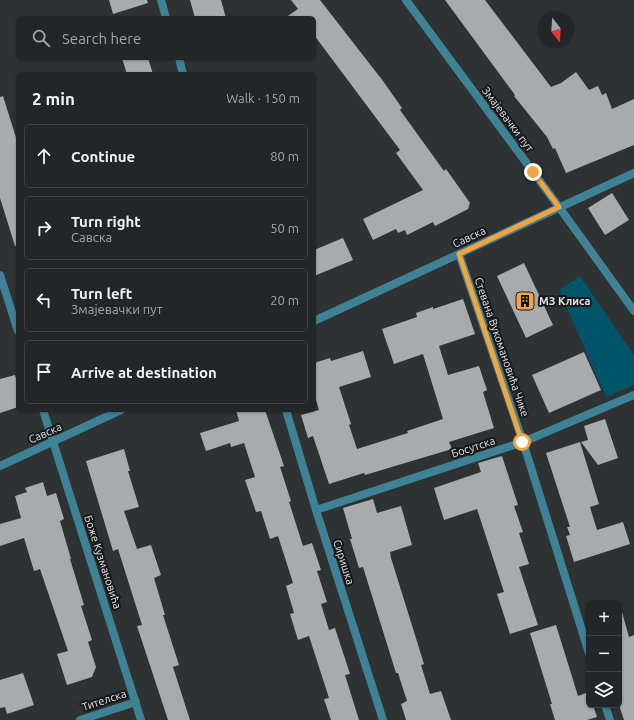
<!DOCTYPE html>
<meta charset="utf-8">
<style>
:root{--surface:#232626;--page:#2b2e2e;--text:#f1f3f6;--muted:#a3a5a7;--line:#404343}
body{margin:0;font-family:Ubuntu,sans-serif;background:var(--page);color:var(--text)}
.controls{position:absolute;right:12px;bottom:12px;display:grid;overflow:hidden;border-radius:6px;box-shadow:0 1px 3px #0004}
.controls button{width:36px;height:36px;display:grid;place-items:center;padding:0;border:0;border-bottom:1px solid var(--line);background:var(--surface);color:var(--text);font:20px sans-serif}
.compass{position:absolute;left:538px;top:12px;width:36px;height:36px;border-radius:50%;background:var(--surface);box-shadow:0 1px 3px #0004;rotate:163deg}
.stop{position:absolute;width:12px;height:12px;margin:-9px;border:3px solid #f1a540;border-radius:50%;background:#fff}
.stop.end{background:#f1a540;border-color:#fff;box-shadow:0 1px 4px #0008}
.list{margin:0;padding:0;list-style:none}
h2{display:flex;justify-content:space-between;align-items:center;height:52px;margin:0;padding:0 16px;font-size:17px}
h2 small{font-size:13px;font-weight:400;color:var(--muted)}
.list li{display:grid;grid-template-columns:26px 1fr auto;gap:12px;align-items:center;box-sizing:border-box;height:64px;margin:0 8px 8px;padding:0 8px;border:1px solid var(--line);border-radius:6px}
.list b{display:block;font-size:15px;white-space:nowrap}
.list p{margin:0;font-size:13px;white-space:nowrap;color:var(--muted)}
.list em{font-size:13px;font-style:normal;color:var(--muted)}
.icon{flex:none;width:22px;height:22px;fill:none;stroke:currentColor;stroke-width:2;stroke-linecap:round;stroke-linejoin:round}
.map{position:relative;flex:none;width:634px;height:720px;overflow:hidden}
.search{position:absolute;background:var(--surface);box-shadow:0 1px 3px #0004;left:16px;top:16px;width:300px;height:44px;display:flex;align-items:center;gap:10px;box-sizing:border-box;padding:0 14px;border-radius:6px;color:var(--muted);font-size:15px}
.panel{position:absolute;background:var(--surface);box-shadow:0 1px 3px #0004;left:16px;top:72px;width:300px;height:340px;border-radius:6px}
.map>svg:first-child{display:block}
.green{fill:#005569}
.building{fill:#a7abad}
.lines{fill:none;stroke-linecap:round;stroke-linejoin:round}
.minor{stroke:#3f8195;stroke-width:8}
.route{stroke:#f1a540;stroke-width:5}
.labels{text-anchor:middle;stroke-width:4;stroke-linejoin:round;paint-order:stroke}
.street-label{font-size:11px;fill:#e2e4e5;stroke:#18191a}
.poi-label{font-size:11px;font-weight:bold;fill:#e2e4e5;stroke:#18191a;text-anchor:start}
</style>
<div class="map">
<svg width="634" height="720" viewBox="0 0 634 720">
<rect width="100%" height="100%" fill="#2f3233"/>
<!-- green -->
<polygon class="green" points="580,276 634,355 634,385 606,397 559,290"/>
<!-- building -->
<g class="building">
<polygon points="109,0 147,0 148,3 113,14"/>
<polygon points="190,0 221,0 226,18 195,18"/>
<polygon points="291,0 320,0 383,81 402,108 400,110 444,171 446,169 470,203 468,209 435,226 433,222 407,235 405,230 398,233 396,229 373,240 363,219 423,190 396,153 400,150 314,35 314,18 285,18 298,9"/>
<polygon points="445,0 485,0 551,87 561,83 576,72 589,90 598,86 602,95 606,93 612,109 634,99 634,145 566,173 555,148 553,149 547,137 514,96 515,95"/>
<polygon points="122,58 148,58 153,74 127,74"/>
<polygon points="3,96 18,144 18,245 15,246 0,198 0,97"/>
<polygon points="612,193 629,220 605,235 588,208"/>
<polygon points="343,238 353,260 314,276 314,250"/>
<polygon points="524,263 553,325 526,338 497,276"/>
<polygon points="463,299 475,334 439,346 448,375 479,366 487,390 483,392 494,428 449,442 452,449 365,475 364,473 329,484 313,436 308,438 301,415 319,410 314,393 314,363 330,358 331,361 363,351 371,377 339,387 351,424 349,425 357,449 408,433 407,431 443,419 423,354 394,364 382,329 417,317 416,313 433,307 433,309"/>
<polygon points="584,352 601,390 549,413 532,375"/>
<polygon points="15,375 18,386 18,407 0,413 0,379"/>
<polygon points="236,410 265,410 284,466 280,467 291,501 289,502 303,546 312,543 321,570 317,571 327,602 321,604 329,630 335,628 350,674 345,675 359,720 331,720 324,699 329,698 309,636 298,640 290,614 294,613 286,586 293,583 278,536 270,539 261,511 256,512 245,480 255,477 244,443 231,447 230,443 206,451 200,433 239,421"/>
<polygon points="605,419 618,458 598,465 581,442 588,440 584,426"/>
<polygon points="580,442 599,504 590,507 597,530 623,522 630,544 574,562 566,536 570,535 567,527 570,527 546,453"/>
<polygon points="124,449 130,471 128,471 139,507 124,511 137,549 151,545 161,575 154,578 165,615 163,615 179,665 173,667 190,720 168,720 137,626 142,625 118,549 113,551 86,461"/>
<polygon points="502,456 518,505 514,506 523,532 519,533 529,564 519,567 538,625 510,634 497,594 504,592 477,509 444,520 434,488 481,472 478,463"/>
<polygon points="43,482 47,496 56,493 64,519 60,521 71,559 70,559 84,605 81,606 92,640 88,642 96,667 92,677 67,685 57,654 68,651 40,569 34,571 24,538 0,546 0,524 21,518 15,496 27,492 25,488"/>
<polygon points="373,499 377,513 401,506 412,545 390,552 391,558 424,664 421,665 430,694 441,691 451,720 406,720 401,704 407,701 398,673 396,673 363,567 359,568 350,539 352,539 343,508"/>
<polygon points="622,612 629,637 634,635 634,720 624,720 619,705 619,613"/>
<polygon points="556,625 578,696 589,692 589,705 593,705 597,717 587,720 555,720 550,704 552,704 530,633"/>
<polygon points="23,673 34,705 7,714 5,707 0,708 0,680"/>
</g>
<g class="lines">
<!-- minor -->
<g class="minor">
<polyline points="161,0 166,18"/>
<polyline points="406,0 559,207 634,311"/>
<polyline points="179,58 183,74"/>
<polyline points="459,254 523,442 589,653"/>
<polyline points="0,275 18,331"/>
<polyline points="314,321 634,173"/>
<polyline points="43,410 141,720"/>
<polyline points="286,410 316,510 383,720"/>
<polyline points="0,466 121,410"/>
<polyline points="316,510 523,442 634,395"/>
<polyline points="605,705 610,720"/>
<polyline points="80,720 136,702"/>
</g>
</g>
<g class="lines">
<!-- route -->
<polyline class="route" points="522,442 459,254 559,207 533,172"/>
</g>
<!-- icons -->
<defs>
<g id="building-square" transform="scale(1)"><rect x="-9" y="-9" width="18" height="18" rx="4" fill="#f1a540" stroke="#18191a"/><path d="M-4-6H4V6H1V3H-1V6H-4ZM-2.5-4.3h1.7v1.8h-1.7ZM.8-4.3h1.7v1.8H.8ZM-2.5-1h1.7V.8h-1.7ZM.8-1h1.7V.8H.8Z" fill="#111"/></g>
</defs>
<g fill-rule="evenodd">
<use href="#building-square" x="525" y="301"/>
</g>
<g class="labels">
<!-- street labels -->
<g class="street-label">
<text transform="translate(508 119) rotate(53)" y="4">Змајевачки пут</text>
<text transform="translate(469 237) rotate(-25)" y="4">Савска</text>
<text transform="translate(502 347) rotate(71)" y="4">Стевана Вукомановића Чике</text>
<text transform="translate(45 433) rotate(-24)" y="4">Савска</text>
<text transform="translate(473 447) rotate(-18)" y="4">Босутска</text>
<text transform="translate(103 562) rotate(72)" y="4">Боже Кузмановића</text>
<text transform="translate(344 562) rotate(72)" y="4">Сиришка</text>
<text transform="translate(104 700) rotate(-18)" y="4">Тителска</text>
</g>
<!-- poi labels -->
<g class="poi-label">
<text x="539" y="305">МЗ Клиса</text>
</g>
</g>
</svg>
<div class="controls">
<button>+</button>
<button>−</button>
<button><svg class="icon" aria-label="layers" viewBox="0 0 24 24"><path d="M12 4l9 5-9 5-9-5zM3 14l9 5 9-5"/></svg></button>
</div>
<svg class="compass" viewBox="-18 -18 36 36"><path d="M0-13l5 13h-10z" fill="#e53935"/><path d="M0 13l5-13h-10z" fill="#a3a5a7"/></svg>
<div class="stop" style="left:522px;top:442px"></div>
<div class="stop end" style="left:533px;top:172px"></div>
<div class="search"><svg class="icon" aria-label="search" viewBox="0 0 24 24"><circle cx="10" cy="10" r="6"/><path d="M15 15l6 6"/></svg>Search here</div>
<section class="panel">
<h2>2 min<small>Walk · 150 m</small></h2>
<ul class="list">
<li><svg class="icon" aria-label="ahead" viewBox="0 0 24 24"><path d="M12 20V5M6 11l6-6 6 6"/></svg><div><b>Continue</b></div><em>80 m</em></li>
<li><svg class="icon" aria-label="right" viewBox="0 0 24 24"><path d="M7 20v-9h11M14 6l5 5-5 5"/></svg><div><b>Turn right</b><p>Савска</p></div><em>50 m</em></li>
<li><svg class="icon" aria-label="left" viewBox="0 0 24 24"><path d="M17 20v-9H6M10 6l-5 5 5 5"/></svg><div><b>Turn left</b><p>Змајевачки пут</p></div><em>20 m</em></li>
<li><svg class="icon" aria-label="arrive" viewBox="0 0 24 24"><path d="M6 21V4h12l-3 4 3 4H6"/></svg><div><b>Arrive at destination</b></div></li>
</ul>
</section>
</div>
